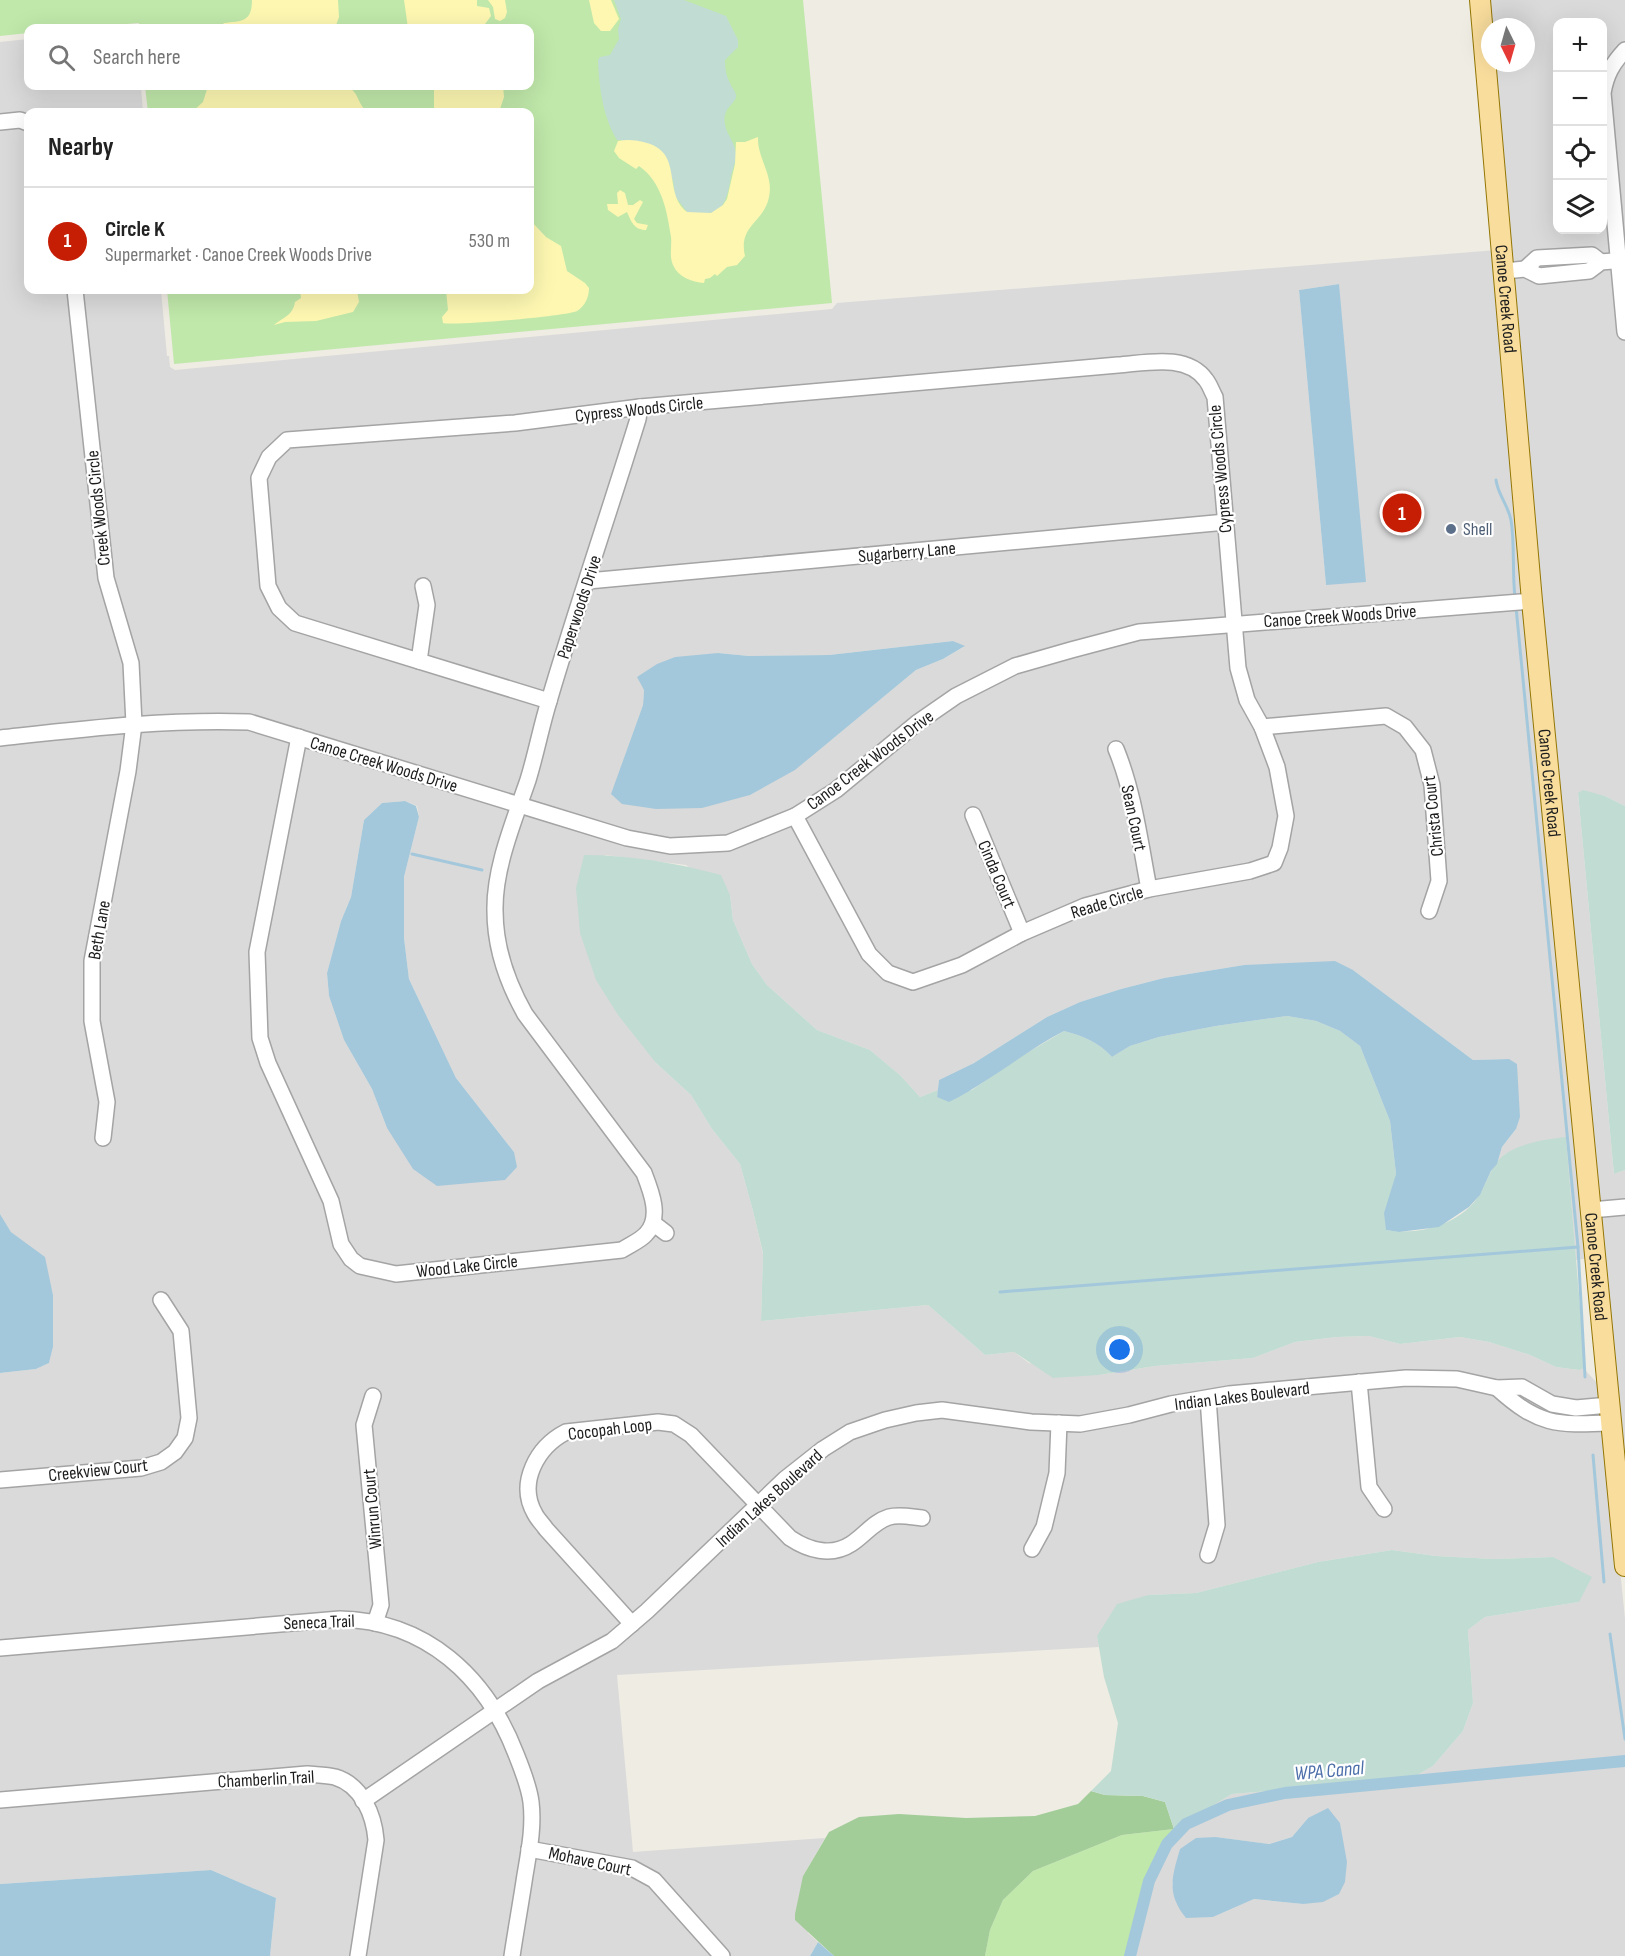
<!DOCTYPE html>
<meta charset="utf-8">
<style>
:root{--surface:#fff;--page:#f6f6f6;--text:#222;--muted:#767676;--line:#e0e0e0;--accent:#c61d05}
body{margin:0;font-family:"Sofia Sans Condensed",sans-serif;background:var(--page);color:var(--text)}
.controls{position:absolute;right:18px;top:18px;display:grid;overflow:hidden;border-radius:12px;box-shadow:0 6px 24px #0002}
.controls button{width:54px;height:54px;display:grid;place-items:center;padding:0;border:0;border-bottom:2px solid var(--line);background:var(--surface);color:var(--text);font:30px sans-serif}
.compass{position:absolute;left:1481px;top:18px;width:54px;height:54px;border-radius:50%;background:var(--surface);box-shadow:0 6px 24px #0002;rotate:175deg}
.you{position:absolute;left:1120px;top:1350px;width:21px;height:21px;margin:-15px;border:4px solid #fff;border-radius:50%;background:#1a73e8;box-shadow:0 0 0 9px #1a73e833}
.badge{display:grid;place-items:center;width:39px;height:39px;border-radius:50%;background:var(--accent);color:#fff;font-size:20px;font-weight:700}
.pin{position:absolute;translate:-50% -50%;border:3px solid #fff;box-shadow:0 2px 6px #0006}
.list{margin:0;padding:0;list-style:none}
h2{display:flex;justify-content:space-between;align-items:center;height:78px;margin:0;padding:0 24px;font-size:26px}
h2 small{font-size:20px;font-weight:400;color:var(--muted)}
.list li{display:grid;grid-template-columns:39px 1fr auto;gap:18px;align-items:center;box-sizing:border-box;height:108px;padding:0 24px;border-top:2px solid var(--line)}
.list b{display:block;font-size:22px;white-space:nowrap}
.list p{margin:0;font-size:20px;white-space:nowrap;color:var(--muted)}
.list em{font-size:20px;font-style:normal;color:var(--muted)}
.icon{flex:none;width:33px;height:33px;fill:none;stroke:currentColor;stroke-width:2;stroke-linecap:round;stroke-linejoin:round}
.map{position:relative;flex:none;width:1625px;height:1956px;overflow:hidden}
.search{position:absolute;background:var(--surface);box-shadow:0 6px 24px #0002;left:24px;top:24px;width:510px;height:66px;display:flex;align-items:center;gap:15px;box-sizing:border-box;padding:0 21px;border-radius:12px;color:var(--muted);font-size:22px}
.panel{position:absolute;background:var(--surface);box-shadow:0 6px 24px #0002;left:24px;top:108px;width:510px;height:186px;border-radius:12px}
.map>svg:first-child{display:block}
.residential{fill:#dbdada;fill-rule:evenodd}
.grass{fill:#c0e8aa}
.forest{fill:#a2cd99}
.wetland{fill:#c1dcd3}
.sand{fill:#fdf7b2}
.water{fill:#a4c8db}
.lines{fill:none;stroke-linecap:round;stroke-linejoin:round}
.stream{stroke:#a4c8db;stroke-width:3}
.canal{stroke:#a4c8db;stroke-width:12}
.minor-casing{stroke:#a4a4a4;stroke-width:18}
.major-casing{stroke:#937603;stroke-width:22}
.minor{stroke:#fff;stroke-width:15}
.major{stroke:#f9dd9d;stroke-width:20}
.service-dot{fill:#5c6f8a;stroke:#fff;stroke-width:2}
.labels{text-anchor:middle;stroke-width:4.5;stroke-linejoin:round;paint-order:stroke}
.street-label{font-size:18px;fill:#1d1d1d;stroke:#fff}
.service-label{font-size:18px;fill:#4e5e75;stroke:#fff;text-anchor:start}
.water-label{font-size:20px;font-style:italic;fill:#4c6faa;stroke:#fff}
</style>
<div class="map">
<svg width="1625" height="1956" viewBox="0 0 1625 1956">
<rect width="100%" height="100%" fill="#eeece3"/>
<!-- residential -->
<g class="residential">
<path d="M 1486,0 L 1625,0 L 1625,806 L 1605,796 L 1578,793 L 1614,1174 L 1625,1170 L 1625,1506 L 1492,63 L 1526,63 L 1526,27 L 1490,27 ZM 1558,22 L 1602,22 L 1602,230 L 1558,230 Z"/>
<path d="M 28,39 L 28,86 L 141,86 L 143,112 L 28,112 L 28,290 L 161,290 L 167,356 L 169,356 L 170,367 L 175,370 L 832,309 L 837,303 L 1497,250 L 1526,595 L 1232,618 L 1013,659 L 833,785 L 792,810 L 727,836 L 670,840 L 628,832 L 249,716 L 204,714 L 133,717 L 0,731 L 0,42 ZM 1339,284 L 1326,585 L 1299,290 ZM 953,641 L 964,647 L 943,659 L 916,670 L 831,740 L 622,764 L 643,705 L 644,690 L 718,653 L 749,656 L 829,655 Z"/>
<path d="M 1527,608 L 1590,1258 L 1576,1260 L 1566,1138 L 1505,1154 L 1497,1164 L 1502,1147 L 1516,1129 L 1509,1059 L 1473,1060 L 1353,970 L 1244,965 L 1164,978 L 1121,989 L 1080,1002 L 1047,1017 L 974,1063 L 939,1080 L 938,1090 L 920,1097 L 901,1076 L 870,1050 L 817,1030 L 767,985 L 752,964 L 733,920 L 730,895 L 686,865 L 605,855 L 656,1063 L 691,1095 L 712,1129 L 740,1164 L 753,1211 L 763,1254 L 761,1321 L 928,1305 L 985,1355 L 1014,1352 L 1029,1363 L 1099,1375 L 1155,1366 L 1253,1358 L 1295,1342 L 1337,1337 L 1369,1336 L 1400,1344 L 1460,1337 L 1489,1342 L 1530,1355 L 1556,1367 L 1579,1370 L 1583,1368 L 1602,1388 L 1625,1619 L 1625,1956 L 1127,1956 L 1138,1901 L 1174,1829 L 1232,1794 L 1410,1779 L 1433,1766 L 1463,1731 L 1473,1703 L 1468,1630 L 1485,1617 L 1579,1602 L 1553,1557 L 1493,1559 L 1436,1556 L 1392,1550 L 1318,1562 L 1196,1593 L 1148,1595 L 1097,1636 L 1099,1647 L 617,1675 L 633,1852 L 825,1838 L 803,1876 L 808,1933 L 818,1942 L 810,1956 L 270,1956 L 276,1898 L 211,1870 L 0,1884 L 0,1373 L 36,1369 L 49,1363 L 53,1347 L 53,1295 L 44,1257 L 11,1232 L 0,1214 L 0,744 L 135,730 L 205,727 L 248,729 L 626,844 L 729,849 L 959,702 L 1017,672 L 1140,639 ZM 405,801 L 417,806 L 419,817 L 404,877 L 404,938 L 409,979 L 456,1078 L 514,1152 L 387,1128 L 372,1089 L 344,1040 L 329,996 L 327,973 L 341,921 L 351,897 L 364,820 L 382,803 ZM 1308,1818 L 1340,1823 L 1342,1841 L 1303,1904 L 1254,1899 L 1213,1917 L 1172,1885 L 1180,1849 L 1216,1837 L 1268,1844 L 1292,1837 Z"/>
</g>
<!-- grass -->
<g class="grass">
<polygon points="0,0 803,0 832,303 174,364 167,290 530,290 530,112 148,112 145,86 530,86 530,28 139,28 139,23 79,28 28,28 28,33 0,36"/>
<polygon points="1174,1829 1138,1901 1127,1956 985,1956 990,1930 1003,1900 1033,1871 1122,1835"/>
</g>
<!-- forest -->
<polygon class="forest" points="1091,1791 1105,1795 1143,1796 1165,1802 1174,1829 1122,1835 1033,1871 1003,1900 990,1930 985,1956 834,1956 795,1920 795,1914 803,1876 829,1832 859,1817 899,1814 966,1818 1035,1816 1078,1804"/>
<!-- wetland -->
<g class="wetland">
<path d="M 614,0 L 684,0 L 726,16 L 738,40 L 738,47 L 725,60 C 725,68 726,76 730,83 C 731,87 735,90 736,95 C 737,104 722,106 725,124 C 726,133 733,140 735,149 C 738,158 733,167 731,176 C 726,207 721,218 687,212 L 675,196 L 673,180 L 621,140 L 617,140 C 603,117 599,87 598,60 L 600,57 L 610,55 L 619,39 L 618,29 L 621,19 Z"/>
<polygon points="1583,790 1605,796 1625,806 1625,1170 1614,1174 1578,793"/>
<path d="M 584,855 C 630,855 677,863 721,875 L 730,895 L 733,920 L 752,964 L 767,985 L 817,1030 L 870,1050 L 901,1076 L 920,1097 L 938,1090 L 937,1097 L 972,1090 L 1015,1060 L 1064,1031 C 1083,1036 1098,1042 1112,1057 L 1130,1046 L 1159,1037 L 1216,1026 L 1287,1016 L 1316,1021 L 1340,1031 L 1360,1046 L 1390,1121 L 1396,1174 L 1386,1230 C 1419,1236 1462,1224 1480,1194 C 1488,1181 1491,1165 1504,1155 C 1520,1143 1547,1139 1566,1137 L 1585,1368 L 1579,1370 L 1556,1367 L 1530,1355 L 1489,1342 L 1460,1337 L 1400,1344 L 1369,1336 L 1337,1337 L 1295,1342 L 1253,1358 L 1155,1366 L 1099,1375 L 1053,1378 L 1014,1352 L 985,1355 L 928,1305 L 761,1321 L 763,1253 L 753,1211 L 740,1164 L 712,1129 L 691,1095 L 656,1063 L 618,1015 L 596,980 L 580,933 L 576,888 Z"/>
<polygon points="1392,1550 1436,1556 1493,1559 1553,1557 1592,1577 1579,1602 1485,1617 1468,1630 1473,1703 1463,1731 1433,1766 1410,1779 1232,1794 1174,1829 1165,1802 1143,1796 1105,1795 1091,1791 1111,1771 1118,1723 1104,1677 1097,1636 1117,1604 1148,1595 1196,1593 1318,1562"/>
</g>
<!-- sand -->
<g class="sand">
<path d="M 252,0 L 338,0 L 339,17 L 335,28 L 219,28 L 224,23 C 242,21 252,22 252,0 Z"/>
<polygon points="404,0 477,0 477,6 489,8 491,16 482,28 408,28"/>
<polygon points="488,0 505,0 507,12 505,18 500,21 495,19 493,7"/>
<polygon points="589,0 611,0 619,19 610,31 601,31 594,23"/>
<path d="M 208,86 L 335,86 L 339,88 L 348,87 C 359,92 358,106 368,112 L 192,112 L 203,102 Z"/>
<polygon points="434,87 503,86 504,97 499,112 434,112"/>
<path d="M 758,137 C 757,158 774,175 769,197 C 764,223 738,225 745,256 L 737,265 L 727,267 L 717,276 L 715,274 L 710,278 L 705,279 L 704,283 C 692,282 678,277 673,265 C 669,256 672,246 671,237 C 667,211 662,182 639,166 L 636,169 L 619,158 L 614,151 L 618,141 C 628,139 637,140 647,143 C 684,154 662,192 687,212 L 711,213 L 723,205 L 727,199 L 735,164 L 736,142 L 745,142 Z"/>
<path d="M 620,190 L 625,193 L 628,205 L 633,205 L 640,200 L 643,202 L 634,219 L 637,223 L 648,225 L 646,230 C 634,230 631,221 627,212 L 618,217 L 608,210 L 607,204 L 618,204 L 617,193 Z"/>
<path d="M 530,220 L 546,237 L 561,246 L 567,271 L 585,283 L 589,288 C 589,297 585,306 577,311 C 568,316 455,326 443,323 L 442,317 L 448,310 L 446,290 L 530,290 Z"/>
<path d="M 300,290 L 357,290 L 359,302 L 353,312 L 316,321 L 285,322 L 274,325 C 284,317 293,315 295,302 L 301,298 Z"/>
</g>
<!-- water -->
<g class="water">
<polygon points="1339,284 1366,582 1326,585 1299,290"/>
<polygon points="953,641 965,646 943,659 916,670 795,770 750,795 702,808 656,809 622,804 611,794 643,705 644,690 637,677 657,664 675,657 718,653 749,656 829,655"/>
<polygon points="405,801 416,806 419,817 404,877 404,938 409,979 456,1078 514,1152 517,1167 505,1180 437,1186 413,1169 387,1128 372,1089 344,1040 329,996 327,973 341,921 351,897 364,820 382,803"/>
<path d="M 1335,961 L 1353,970 L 1473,1060 L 1509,1059 L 1517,1064 L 1520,1117 L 1516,1129 L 1502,1147 L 1497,1164 L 1491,1171 L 1480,1195 L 1469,1207 L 1439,1227 L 1399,1232 L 1386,1230 L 1384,1213 L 1396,1174 L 1390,1121 L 1360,1046 L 1340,1031 L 1316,1021 L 1287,1016 L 1216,1026 L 1159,1037 L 1130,1046 L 1112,1057 C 1098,1042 1083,1036 1064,1031 C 1024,1052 989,1082 949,1102 L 937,1097 L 939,1080 L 974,1063 L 1047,1017 L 1080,1002 L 1121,989 L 1164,978 L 1244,965 Z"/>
<polygon points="0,1214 11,1232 45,1257 53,1295 53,1347 49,1363 36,1369 0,1373"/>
<path d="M 1328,1808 L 1340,1823 L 1347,1862 L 1345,1882 L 1339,1894 L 1323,1902 L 1303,1904 L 1254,1899 L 1213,1917 L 1186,1918 C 1166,1893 1172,1877 1180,1849 L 1196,1838 L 1216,1837 L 1269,1844 L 1292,1837 L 1308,1818 Z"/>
<polygon points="211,1870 276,1898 270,1956 0,1956 0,1884"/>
<polygon points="818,1942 834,1956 810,1956"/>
</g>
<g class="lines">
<!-- stream -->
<g class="stream">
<path d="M 1496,480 C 1498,495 1508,505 1511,520 C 1515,545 1512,572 1515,597"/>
<polyline points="1516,607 1578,1247"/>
<polyline points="412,854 482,870"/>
<polyline points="1000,1292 1578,1247 1585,1377"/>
<polyline points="1593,1455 1604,1582"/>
<polyline points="1610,1634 1625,1739"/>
</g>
<!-- canal -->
<polyline class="canal" points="1130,1956 1149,1881 1167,1844 1186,1824 1228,1805 1285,1793 1625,1761"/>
<!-- minor casing -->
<g class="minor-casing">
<g id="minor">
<path d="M 1625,50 C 1612,64 1606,75 1603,93 L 1625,332"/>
<polyline points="0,122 20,120 28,123"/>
<polyline points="1525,269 1537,258 1592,255 1601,262"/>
<polyline points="1505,271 1525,269 1539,276 1589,271 1601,262 1625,260"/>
<polyline points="75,290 106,578 131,663 134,724 128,771 92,961 92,1021 107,1102 103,1138"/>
<polyline points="588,581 1226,522"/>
<polyline points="419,661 427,605 423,586"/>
<path d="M 549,701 L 295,623 L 279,608 L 268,586 L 259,478 L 269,457 L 287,440 L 515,423 L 640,407 L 1118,365 C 1146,363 1187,353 1206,380 C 1210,385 1212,392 1215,397 L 1238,668 L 1247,700 L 1262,727 L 1277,767 L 1286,816 L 1280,848 L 1274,863 L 1250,871 L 1149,889 L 1085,906 L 1022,933 L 962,965 L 913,982 L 888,973 L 869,954 L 795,816"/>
<polyline points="1262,727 1386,716 1405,727 1423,750 1432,785 1439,881 1429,911"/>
<path d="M 299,737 L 257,952 L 260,1038 L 268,1063 L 331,1201 L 341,1244 L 351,1259 L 360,1266 L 396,1274 L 622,1250 C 629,1245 640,1241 646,1234 C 662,1218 651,1191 644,1173 L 525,1014 C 507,982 495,949 495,911 C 494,868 514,821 528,780 C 536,754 541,727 549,701 C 577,606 609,513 638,419 L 640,407"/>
<path d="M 0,738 C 83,729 165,719 249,722 L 627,838 L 670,846 L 728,843 L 795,816 L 836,790 L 917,723 L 956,696 L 1015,666 L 1071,650 L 1139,632 L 1532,601"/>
<path d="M 1116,749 C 1134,793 1140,842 1149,889"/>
<polyline points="973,815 1022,933"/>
<polyline points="1591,1210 1625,1207"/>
<polyline points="653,1223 666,1233"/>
<polyline points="1359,1382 1369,1487 1384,1509"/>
<path d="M 1497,1388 C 1539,1426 1556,1425 1611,1423"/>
<polyline points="373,1396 364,1425 381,1605 375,1623"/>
<polyline points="0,1480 141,1468 161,1462 175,1452 185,1438 189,1418 181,1331 161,1300"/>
<polyline points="1032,1549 1044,1527 1057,1473 1059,1423"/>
<polyline points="1208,1555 1217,1525 1208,1398"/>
<path d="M 632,1624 L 546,1529 C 543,1524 538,1520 535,1514 C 517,1483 537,1447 566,1432 L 658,1422 L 674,1424 L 691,1435 L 790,1538 C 808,1550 831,1557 851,1544 C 865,1535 873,1522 889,1517 C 899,1514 912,1517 922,1518"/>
<path d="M 0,1648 L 340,1619 C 426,1621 486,1676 516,1754 C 522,1769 529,1786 531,1802 C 534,1827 529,1851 525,1875 C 521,1902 516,1929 512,1956"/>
<path d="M 0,1800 L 307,1774 C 316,1775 326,1775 335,1777 C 362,1785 374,1815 376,1840 L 358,1956"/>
<polyline points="363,1801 538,1681 612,1641 647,1611 785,1479 823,1449 850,1432 885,1420 916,1413 942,1410 1031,1422 1080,1424 1129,1415 1171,1404 1229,1394 1406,1378 1457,1379 1497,1388 1522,1387 1552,1404 1576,1408 1609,1405"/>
<polyline points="529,1849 632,1868 654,1880 722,1956"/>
</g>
</g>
<!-- major casing -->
<g class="major-casing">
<g id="major">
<path id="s1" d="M 1480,0 L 1532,601 L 1625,1566"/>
</g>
</g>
<!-- minor -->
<use href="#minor" class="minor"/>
<!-- major -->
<use href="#major" class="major"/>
</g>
<!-- markers -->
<circle class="service-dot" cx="1451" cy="529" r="6"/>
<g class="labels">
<!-- street labels -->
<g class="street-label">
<text dy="6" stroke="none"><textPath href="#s1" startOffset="300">Canoe Creek Road</textPath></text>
<text transform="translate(639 409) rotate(-6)" y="6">Cypress Woods Circle</text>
<text transform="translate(1220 469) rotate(-95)" y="6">Cypress Woods Circle</text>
<text transform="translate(98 508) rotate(-96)" y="6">Creek Woods Circle</text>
<text transform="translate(907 552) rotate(-5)" y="6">Sugarberry Lane</text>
<text transform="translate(579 607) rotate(-72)" y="6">Paperwoods Drive</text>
<text transform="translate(1340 616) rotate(-4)" y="6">Canoe Creek Woods Drive</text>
<text transform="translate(870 760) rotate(-37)" y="6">Canoe Creek Woods Drive</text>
<text transform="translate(384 764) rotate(17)" y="6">Canoe Creek Woods Drive</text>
<text dy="6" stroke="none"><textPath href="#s1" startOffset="786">Canoe Creek Road</textPath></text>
<text transform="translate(1433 816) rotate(-96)" y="6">Christa Court</text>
<text transform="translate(1134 818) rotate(78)" y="6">Sean Court</text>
<text transform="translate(997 874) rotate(67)" y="6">Cinda Court</text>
<text transform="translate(1107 902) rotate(-17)" y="6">Reade Circle</text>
<text transform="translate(99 930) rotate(-80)" y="6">Beth Lane</text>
<text transform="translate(467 1266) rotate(-6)" y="6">Wood Lake Circle</text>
<text dy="6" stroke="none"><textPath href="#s1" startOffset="1272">Canoe Creek Road</textPath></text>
<text transform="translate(1242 1396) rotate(-7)" y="6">Indian Lakes Boulevard</text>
<text transform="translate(610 1429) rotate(-7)" y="6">Cocopah Loop</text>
<text transform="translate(98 1470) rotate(-6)" y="6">Creekview Court</text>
<text transform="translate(769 1498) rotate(-42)" y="6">Indian Lakes Boulevard</text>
<text transform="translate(372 1509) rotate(-95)" y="6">Winrun Court</text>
<text transform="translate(319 1622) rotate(-2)" y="6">Seneca Trail</text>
<text transform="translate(266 1779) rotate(-3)" y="6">Chamberlin Trail</text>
<text transform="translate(590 1861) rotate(12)" y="6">Mohave Court</text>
</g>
<!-- service labels -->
<g class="service-label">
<text x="1463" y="535">Shell</text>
</g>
<!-- water labels -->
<g class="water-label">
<text transform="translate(1329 1770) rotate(-5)" y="7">WPA Canal</text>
</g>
</g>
</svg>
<div class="controls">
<button>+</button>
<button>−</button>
<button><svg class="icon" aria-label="locate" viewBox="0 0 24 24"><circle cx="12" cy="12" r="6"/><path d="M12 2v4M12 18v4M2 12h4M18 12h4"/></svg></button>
<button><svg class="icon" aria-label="layers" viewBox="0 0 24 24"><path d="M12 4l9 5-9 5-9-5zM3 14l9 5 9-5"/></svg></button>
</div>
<svg class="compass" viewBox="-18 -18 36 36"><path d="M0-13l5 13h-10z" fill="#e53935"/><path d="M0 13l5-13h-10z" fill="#767676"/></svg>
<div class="you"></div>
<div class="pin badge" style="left:1402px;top:513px">1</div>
<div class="search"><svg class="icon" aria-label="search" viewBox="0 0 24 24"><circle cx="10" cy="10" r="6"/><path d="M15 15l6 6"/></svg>Search here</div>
<section class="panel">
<h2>Nearby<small></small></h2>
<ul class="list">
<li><span class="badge">1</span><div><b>Circle K</b><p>Supermarket · Canoe Creek Woods Drive</p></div><em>530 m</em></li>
</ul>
</section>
</div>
